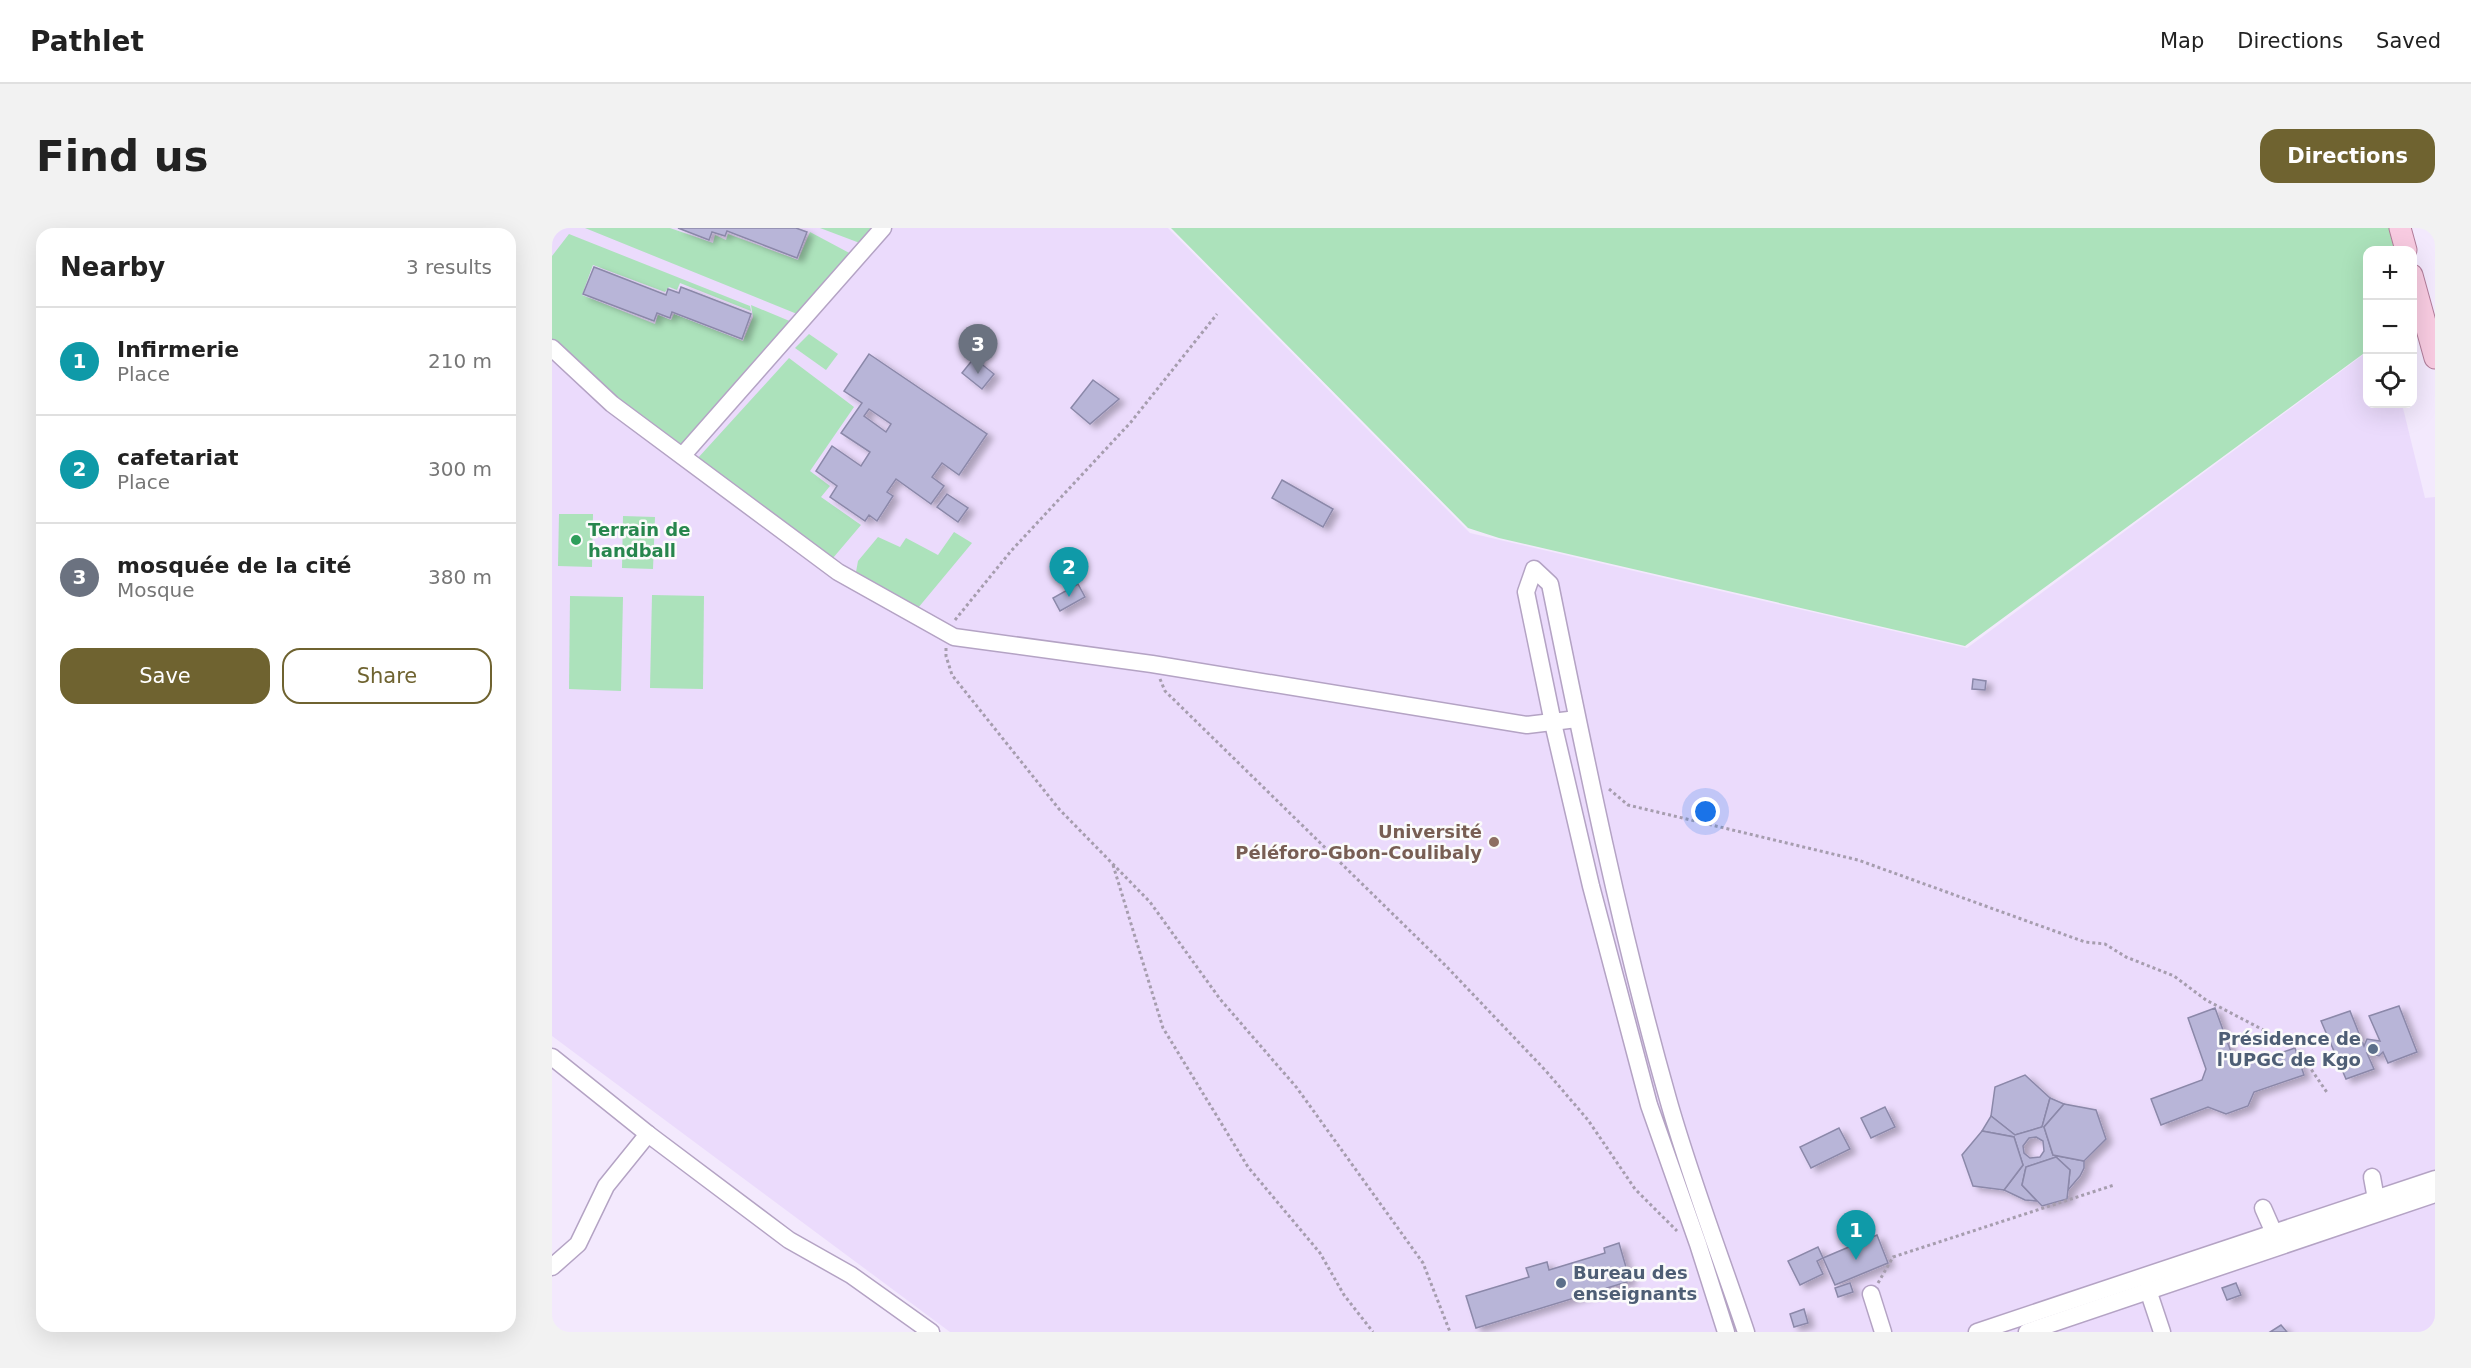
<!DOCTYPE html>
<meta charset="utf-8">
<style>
:root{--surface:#fff;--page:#f2f2f2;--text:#222;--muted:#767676;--line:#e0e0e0;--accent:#6f6330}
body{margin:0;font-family:"DejaVu Sans",sans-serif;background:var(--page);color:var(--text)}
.controls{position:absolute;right:18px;top:18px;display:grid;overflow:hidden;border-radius:12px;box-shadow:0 6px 24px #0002}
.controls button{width:54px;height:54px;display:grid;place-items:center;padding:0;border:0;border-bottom:2px solid var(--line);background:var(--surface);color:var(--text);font:30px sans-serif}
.you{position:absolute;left:1154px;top:584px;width:21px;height:21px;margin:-15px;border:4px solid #fff;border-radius:50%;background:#1a73e8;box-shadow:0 0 0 9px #1a73e833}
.badge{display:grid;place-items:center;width:39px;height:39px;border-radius:50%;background:var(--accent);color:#fff;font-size:20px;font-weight:700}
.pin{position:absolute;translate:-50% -50px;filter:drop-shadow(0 2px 3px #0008)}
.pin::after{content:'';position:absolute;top:32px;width:21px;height:18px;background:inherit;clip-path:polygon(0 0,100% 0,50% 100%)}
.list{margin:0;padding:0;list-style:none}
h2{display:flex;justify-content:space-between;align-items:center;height:78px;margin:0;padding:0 24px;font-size:26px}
h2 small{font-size:20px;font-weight:400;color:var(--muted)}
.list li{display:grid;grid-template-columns:39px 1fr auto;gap:18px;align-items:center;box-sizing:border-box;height:108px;padding:0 24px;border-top:2px solid var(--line)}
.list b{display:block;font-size:22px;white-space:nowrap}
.list p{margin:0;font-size:20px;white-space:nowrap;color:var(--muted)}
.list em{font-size:20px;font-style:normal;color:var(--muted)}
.actions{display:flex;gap:12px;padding:18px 24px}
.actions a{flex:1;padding:14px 0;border:2px solid var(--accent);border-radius:18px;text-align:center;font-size:21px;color:var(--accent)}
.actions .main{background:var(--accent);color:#fff}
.icon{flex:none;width:33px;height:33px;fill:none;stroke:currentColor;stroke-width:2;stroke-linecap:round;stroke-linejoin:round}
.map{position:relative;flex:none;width:1883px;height:1104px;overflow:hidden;border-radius:18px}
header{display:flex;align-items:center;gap:36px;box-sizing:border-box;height:84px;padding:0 30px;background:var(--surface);border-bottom:2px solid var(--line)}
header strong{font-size:28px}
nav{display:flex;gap:33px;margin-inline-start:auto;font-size:21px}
.intro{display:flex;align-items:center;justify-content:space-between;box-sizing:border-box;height:144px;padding:0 36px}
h1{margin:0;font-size:42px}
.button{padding:15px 27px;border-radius:18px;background:var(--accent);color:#fff;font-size:21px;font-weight:700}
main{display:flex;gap:36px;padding:0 36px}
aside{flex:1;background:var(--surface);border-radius:18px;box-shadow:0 6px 24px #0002}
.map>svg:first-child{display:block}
.built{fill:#ebdbfc}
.green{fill:#ace2bb}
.building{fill:#b8b5d8;stroke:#8b88a9;stroke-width:1.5;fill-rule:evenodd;filter:url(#shadow)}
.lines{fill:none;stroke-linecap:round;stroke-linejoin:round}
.minor-casing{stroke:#b4a3c4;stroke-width:19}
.major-casing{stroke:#b17d9a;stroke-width:23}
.path{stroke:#a69dae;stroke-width:3;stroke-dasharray:3 3;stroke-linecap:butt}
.minor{stroke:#fff;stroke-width:16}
.major{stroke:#f8cbe1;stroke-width:21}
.leisure-dot{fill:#2e9e5b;stroke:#fbfbfb;stroke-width:2}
.education-dot{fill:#8d6e63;stroke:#fbfbfb;stroke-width:2}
.service-dot{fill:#5c6f8a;stroke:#fbfbfb;stroke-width:2}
.labels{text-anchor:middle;stroke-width:5;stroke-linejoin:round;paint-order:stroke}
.leisure-label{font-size:18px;font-weight:bold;fill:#27864d;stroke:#fbfbfb;text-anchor:start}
.education-label{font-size:18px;font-weight:bold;fill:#785e54;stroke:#fbfbfb;text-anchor:end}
.service-label{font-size:18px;font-weight:bold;fill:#4e5e75;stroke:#fbfbfb;text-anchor:end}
</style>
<header>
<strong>Pathlet</strong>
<nav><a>Map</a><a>Directions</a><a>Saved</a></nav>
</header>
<div class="intro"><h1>Find us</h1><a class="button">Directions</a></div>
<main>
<aside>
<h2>Nearby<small>3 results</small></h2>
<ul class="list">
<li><span class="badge" style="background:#0f9aa8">1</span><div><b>Infirmerie</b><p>Place</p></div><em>210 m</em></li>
<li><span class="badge" style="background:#0f9aa8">2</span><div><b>cafetariat</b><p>Place</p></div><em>300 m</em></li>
<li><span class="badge" style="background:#6b7280">3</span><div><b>mosquée de la cité</b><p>Mosque</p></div><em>380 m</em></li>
</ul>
<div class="actions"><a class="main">Save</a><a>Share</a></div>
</aside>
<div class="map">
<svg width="1883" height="1104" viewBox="0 0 1883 1104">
<defs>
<filter id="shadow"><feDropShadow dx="6" dy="4" stdDeviation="3" flood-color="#0004"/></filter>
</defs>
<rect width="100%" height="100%" fill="#f3e9fd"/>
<!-- built -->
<polygon class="built" points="0,0 616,0 918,305 1415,420 1815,124 1816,176 1850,176 1873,270 1883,269 1883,1104 398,1104 0,808"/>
<!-- green -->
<g class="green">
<polygon points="33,0 118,0 161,15 163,7 174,12 176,6 246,32 258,4 303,28 250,88"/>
<polygon points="268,0 327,0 313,17"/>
<polygon points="619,0 1838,0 1842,22 1816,22 1815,123 1413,418 947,310 916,300"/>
<polygon points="17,6 198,78 199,83 128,55 125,62 117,59 113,64 41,37 30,67 103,96 106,87 119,92 122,86 191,113 201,89 199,77 240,94 136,215 129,216 51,159 0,113 0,28"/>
<polygon points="257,106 286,126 274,142 243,120"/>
<polygon points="237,130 302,179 258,243 278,258 269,269 309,297 281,330 145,231"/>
<polygon points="7,286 41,286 40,339 6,338"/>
<polygon points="71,288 103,289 101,341 70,340"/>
<polygon points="402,304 420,315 366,380 304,344 306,333 326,309 348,319 354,310 386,327"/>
<polygon points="100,367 152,368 151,461 98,460"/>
<polygon points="18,368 71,369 69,463 17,461"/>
</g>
<!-- building -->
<g class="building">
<polygon points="126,0 244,0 255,4 245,30 175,3 173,8 160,4 157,12"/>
<polygon points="42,39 114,67 116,61 127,65 129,59 199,86 190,111 120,84 118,90 105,85 102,93 31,66"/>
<path d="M 317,126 L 435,206 L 407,247 L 390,235 L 380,249 L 392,258 L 379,276 L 344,251 L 335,264 L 341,268 L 325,293 L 317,287 L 313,293 L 278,269 L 285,258 L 264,243 L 280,218 L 309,238 L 318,224 L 289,205 L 310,175 L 292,163 ZM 317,181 L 339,196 L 334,204 L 312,188 Z"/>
<polygon points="422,130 442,146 430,161 410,145"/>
<polygon points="541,152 567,171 538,196 519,180"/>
<polygon points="730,252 781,281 771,299 720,270"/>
<polygon points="395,266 416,280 406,294 385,279"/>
<polygon points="526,356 533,369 508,383 501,370"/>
<polygon points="1421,451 1434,453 1433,462 1420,461"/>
<polygon points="1847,778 1865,824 1836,835 1831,824 1827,828 1815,825 1822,841 1794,851 1769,793 1798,783 1812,818 1815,811 1828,813 1817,788"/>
<polygon points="1663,780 1682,832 1693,837 1743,820 1752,847 1702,864 1696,878 1674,886 1656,879 1609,897 1599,871 1650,852 1654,841 1636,790"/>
<polygon points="1473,847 1498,870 1490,899 1463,907 1439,888 1443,859"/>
<path d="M 1498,870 L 1512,876 L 1492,899 L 1501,927 L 1532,933 L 1532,940 L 1528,948 L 1516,962 L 1518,942 L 1504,929 L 1474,939 L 1470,957 L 1485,973 L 1473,972 L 1452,962 L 1471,937 L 1462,909 L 1430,903 L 1439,888 L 1463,907 L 1490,899 ZM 1484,909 L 1491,913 L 1492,923 L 1488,929 L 1478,930 L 1472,925 L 1471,918 L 1477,910 Z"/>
<polygon points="1512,876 1544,882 1554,911 1532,933 1501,927 1492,899"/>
<polygon points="1333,879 1343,899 1319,910 1309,890"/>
<polygon points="1287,900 1298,921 1259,940 1248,919"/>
<polygon points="1430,903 1462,909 1471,937 1452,962 1421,958 1410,927"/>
<polygon points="1504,929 1518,942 1515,971 1490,978 1470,957 1474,939"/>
<polygon points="1325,1007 1336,1035 1283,1057 1271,1030"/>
<polygon points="1067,1015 1078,1053 924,1100 914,1068 977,1049 974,1040 995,1034 997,1042 1053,1025 1052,1020"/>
<polygon points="1266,1019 1271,1030 1265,1033 1271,1046 1248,1057 1236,1033"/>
<polygon points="1298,1055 1301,1064 1286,1069 1283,1060"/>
<polygon points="1684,1055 1689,1067 1675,1072 1670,1060"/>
<polygon points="1252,1081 1256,1095 1242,1099 1238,1086"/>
<polygon points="1729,1097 1735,1104 1718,1104"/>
</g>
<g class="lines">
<!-- minor casing -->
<g class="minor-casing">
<g id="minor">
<polyline points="0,120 60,176 286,344 402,409 600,436 975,497 1025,491"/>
<polyline points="131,227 331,0"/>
<polyline points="0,829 96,906 237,1012 299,1047 379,1104"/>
<polyline points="1820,949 1824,971"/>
<polyline points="1711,980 1722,1005"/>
<polyline points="0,1039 26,1016 54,958 96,906"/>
<polyline points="1596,1062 1610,1104"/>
<polyline points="1319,1066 1331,1104"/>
<path d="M 1174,1104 L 1146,1016 L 1097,877 L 1039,658 L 1001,495 L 974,364 L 982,341 L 998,356 C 1033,529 1068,702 1116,871 C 1138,949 1168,1027 1194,1104"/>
<polyline points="1425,1104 1883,951"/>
<polyline points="1475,1104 1883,966"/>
</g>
</g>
<!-- major casing -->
<g class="major-casing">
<g id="major">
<polyline points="1848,0 1854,22"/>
<polyline points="1860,47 1883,130"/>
</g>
</g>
<!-- path -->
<g class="path">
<polyline points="403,392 459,323 579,194 665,86"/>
<polyline points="394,420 394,428 400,447 507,581 598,674 668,771 745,860 871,1035 898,1104"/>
<polyline points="608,451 613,463 894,738 994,843 1036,892 1083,961 1125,1003"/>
<polyline points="1057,561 1076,577 1306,632 1533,714 1553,716 1574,729 1622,748 1654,772 1744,819 1776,866"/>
<polyline points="561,637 611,800 696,939 768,1025 792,1067 821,1104"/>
<polyline points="1326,1055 1341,1029 1562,957"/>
</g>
<!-- minor -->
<use href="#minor" class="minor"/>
<!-- major -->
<use href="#major" class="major"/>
</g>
<!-- markers -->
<circle class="leisure-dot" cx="24" cy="312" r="6"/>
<circle class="education-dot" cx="942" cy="614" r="6"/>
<g class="service-dot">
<circle cx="1821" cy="821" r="6"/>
<circle cx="1009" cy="1055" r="6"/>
</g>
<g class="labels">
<!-- leisure labels -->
<g class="leisure-label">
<text x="36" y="308">Terrain de<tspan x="36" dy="21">handball</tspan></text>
</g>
<!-- education labels -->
<g class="education-label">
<text x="930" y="610">Université<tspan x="930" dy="21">Péléforo-Gbon-Coulibaly</tspan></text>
</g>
<!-- service labels -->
<g class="service-label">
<text x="1809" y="817">Présidence de<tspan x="1809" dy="21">l'UPGC de Kgo</tspan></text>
<text x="1021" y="1051" text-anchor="start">Bureau des<tspan x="1021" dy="21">enseignants</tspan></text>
</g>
</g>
</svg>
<div class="controls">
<button>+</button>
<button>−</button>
<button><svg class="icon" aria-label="locate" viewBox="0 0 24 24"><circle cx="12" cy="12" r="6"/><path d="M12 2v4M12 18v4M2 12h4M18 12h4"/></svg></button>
</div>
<div class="you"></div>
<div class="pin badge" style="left:1304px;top:1032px;background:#0f9aa8">1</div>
<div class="pin badge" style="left:517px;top:369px;background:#0f9aa8">2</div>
<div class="pin badge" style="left:426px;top:146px;background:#6b7280">3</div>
</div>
</main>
